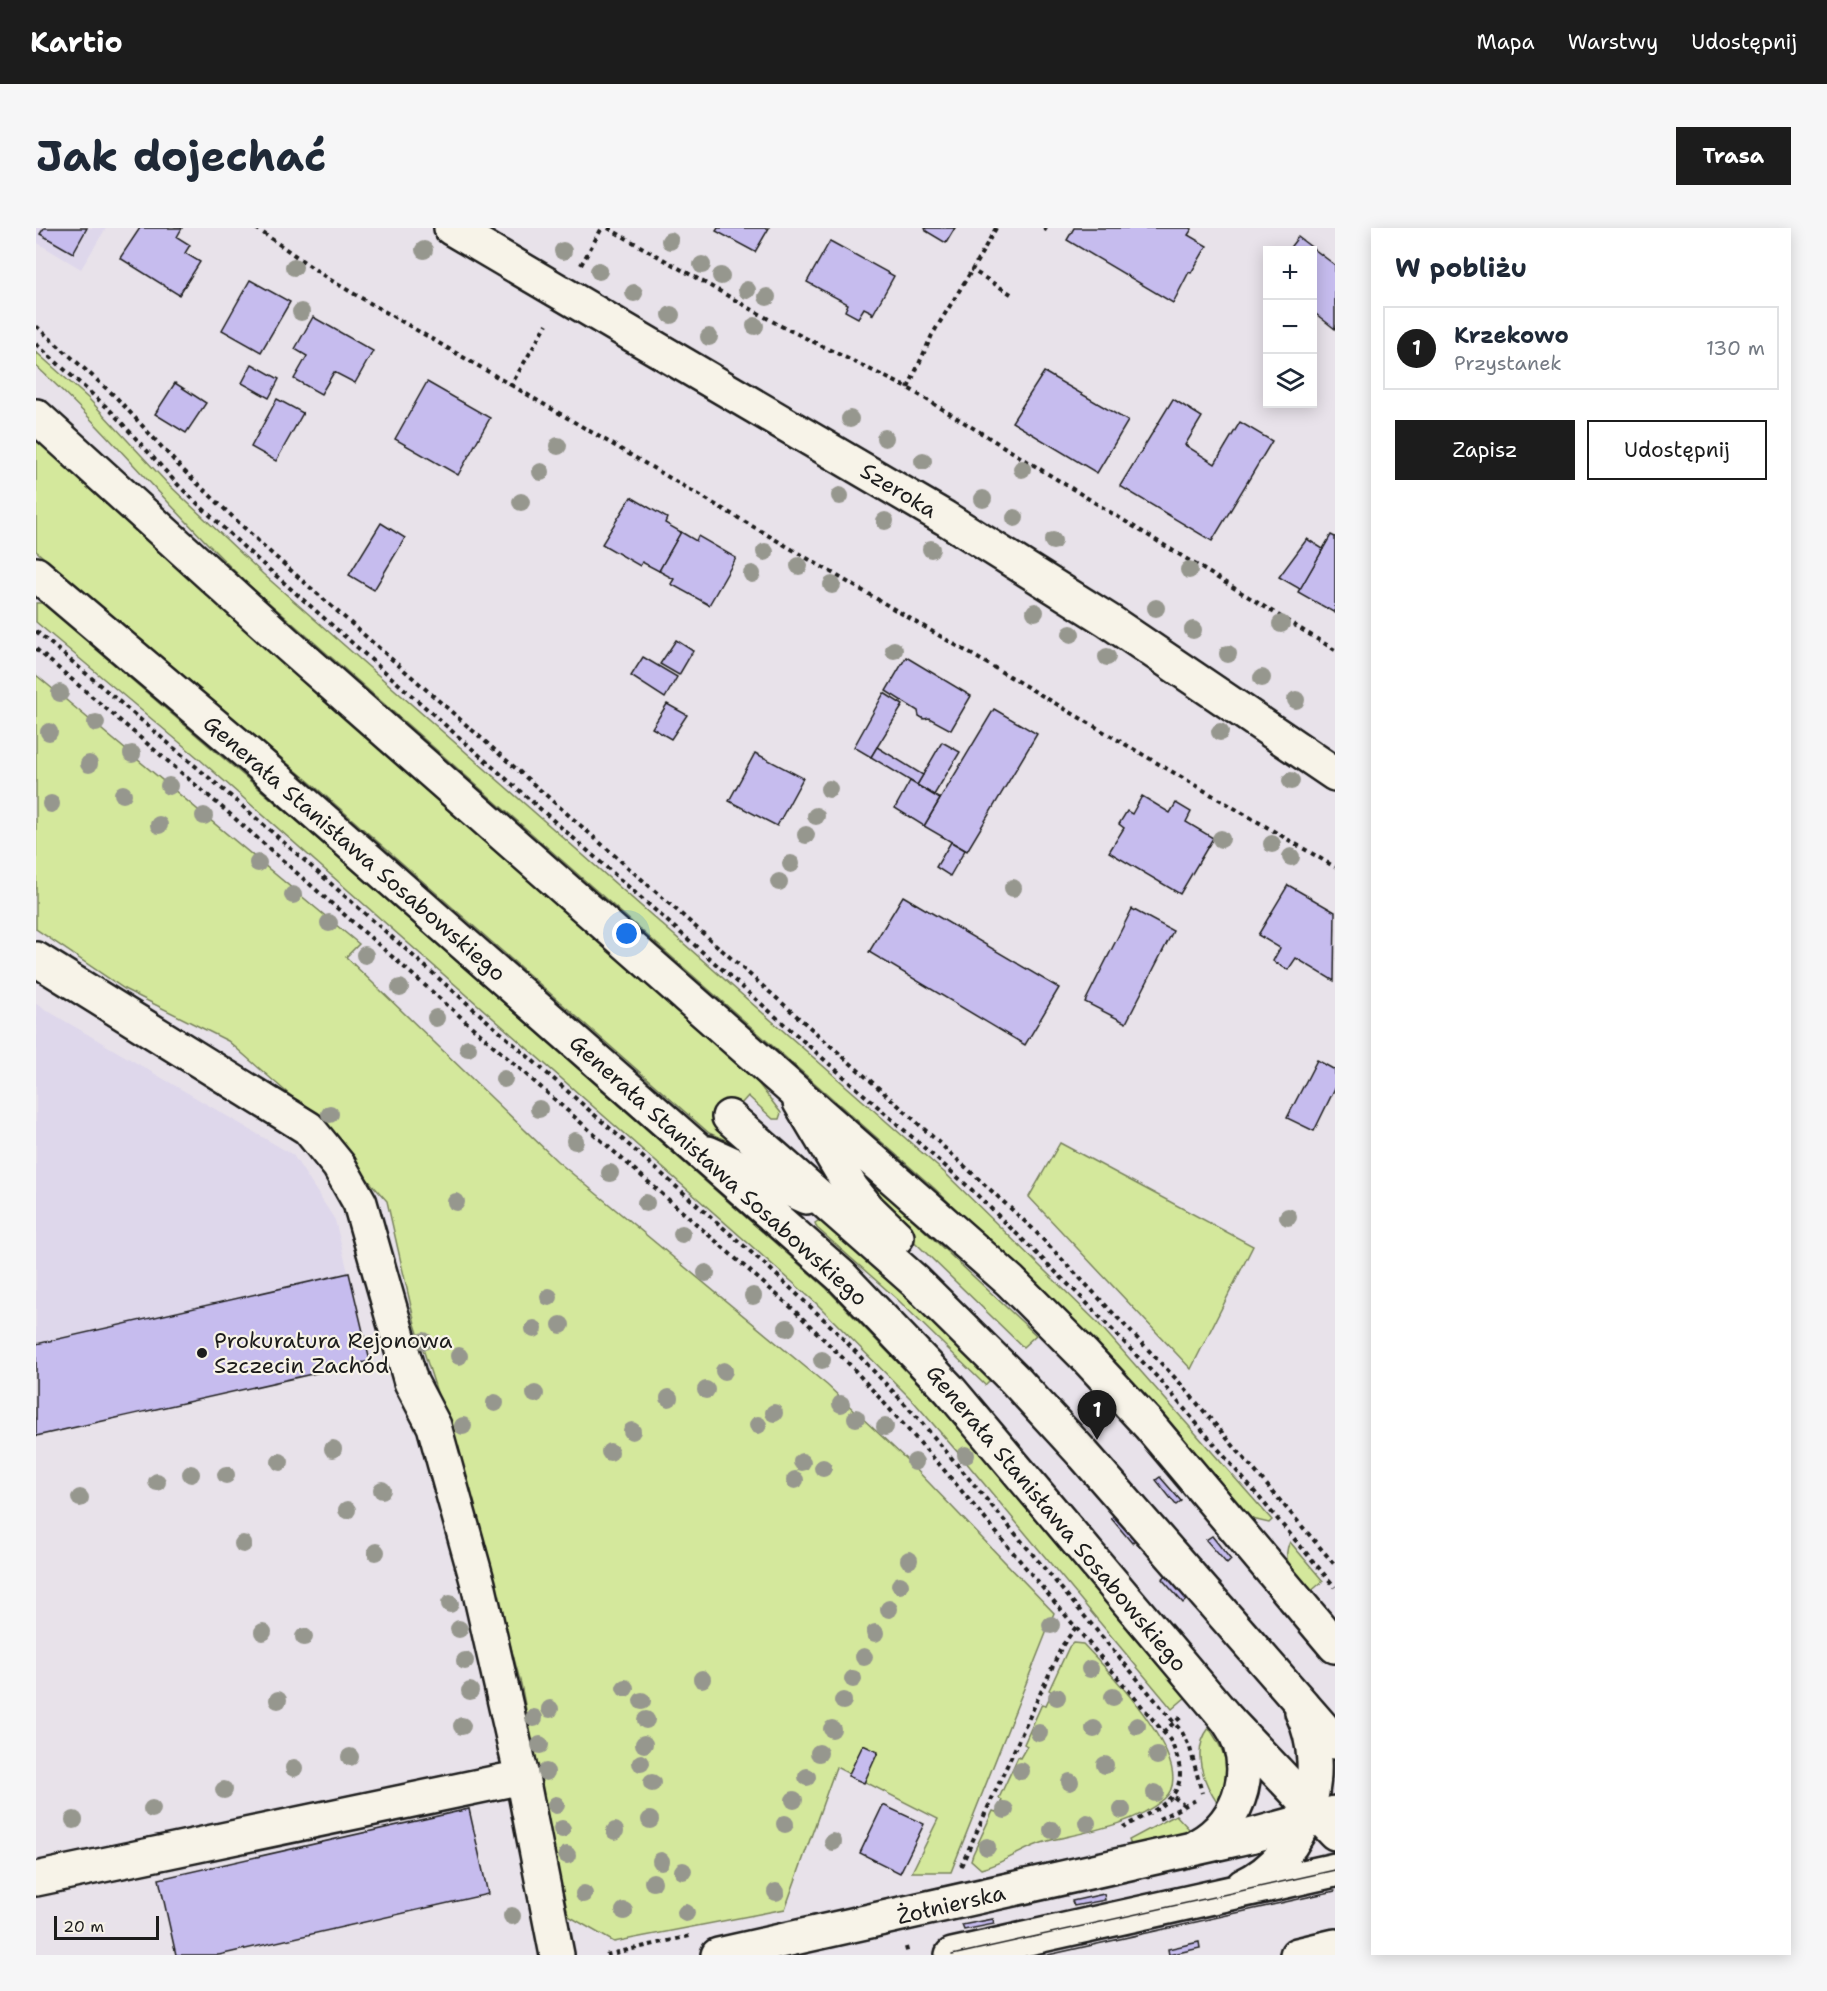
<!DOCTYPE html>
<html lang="pl">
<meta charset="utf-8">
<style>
:root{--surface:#fff;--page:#f6f6f7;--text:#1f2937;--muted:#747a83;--line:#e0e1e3;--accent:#1c1c1c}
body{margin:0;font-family:"Shantell Sans",sans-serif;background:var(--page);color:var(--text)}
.controls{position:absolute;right:18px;top:18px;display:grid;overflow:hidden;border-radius:0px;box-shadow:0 3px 15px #0003}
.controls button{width:54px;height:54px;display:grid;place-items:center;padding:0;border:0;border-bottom:2px solid var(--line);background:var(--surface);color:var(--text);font:30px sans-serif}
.scale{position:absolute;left:18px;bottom:15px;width:105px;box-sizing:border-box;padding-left:6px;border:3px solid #1c1c1c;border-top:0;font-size:16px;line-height:21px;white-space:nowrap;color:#1c1c1c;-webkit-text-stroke:4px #f7f3e8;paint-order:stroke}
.you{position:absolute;left:591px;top:706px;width:21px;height:21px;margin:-15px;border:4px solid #fff;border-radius:50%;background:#1a73e8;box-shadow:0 0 0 9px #1a73e833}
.badge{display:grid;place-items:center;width:39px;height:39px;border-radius:50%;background:var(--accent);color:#fff;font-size:20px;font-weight:700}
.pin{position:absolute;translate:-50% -50px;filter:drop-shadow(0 2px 3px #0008)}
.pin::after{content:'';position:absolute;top:32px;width:21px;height:18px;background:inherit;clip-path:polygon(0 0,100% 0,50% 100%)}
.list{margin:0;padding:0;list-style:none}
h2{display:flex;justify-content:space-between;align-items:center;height:78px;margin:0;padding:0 24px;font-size:26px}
h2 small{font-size:20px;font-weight:400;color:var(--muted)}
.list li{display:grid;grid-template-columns:39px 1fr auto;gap:18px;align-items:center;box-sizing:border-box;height:84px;margin:0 12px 12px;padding:0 12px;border:2px solid var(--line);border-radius:0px}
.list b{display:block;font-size:22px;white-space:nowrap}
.list p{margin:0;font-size:20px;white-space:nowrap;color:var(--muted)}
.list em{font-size:20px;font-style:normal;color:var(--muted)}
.actions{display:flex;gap:12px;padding:18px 24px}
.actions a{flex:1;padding:14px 0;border:2px solid var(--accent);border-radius:0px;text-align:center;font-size:21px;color:var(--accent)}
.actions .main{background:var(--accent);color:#fff}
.icon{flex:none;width:33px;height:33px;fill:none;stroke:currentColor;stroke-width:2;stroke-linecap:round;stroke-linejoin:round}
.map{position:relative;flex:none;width:1299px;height:1727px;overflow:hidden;border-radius:0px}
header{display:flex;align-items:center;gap:36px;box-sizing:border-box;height:84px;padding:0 30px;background:var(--accent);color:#fff}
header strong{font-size:28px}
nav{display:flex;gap:33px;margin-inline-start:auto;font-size:21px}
.intro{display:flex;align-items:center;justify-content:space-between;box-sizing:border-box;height:144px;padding:0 36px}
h1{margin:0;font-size:42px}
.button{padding:15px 27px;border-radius:0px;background:var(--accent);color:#fff;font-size:21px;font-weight:700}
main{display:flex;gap:36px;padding:0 36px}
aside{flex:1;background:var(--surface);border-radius:0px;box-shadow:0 3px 15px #0003}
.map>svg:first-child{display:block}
.built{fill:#ded7eb}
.green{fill:#d4e89c;stroke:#78825c;stroke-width:1.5}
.building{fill:#c6bcee;stroke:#1c1c1c;stroke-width:1.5}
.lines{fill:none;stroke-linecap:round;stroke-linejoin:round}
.minor-casing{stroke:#1c1c1c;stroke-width:38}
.major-casing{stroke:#1c1c1c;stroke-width:38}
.path{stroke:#1c1c1c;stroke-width:4;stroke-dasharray:4.5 4.5;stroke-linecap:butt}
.minor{stroke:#f7f3e8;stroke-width:33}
.major{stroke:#f7f3e8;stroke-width:33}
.tram{stroke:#1c1c1c;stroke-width:1.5}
.tree{fill:#96978e}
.poi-dot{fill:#1c1c1c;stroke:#f7f3e8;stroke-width:2}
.labels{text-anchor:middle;stroke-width:4.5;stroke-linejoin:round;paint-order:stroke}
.street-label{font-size:22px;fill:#1c1c1c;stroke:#f7f3e8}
.poi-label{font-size:22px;fill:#1c1c1c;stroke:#f7f3e8;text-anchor:start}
</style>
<header>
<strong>Kartio</strong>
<nav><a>Mapa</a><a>Warstwy</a><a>Udostępnij</a></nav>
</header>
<div class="intro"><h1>Jak dojechać</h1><a class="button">Trasa</a></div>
<main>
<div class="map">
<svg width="1299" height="1727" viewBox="0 0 1299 1727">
<rect width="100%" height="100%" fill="#e8e2ea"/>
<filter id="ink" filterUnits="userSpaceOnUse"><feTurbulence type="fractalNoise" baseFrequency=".0167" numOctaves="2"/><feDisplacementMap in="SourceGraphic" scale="12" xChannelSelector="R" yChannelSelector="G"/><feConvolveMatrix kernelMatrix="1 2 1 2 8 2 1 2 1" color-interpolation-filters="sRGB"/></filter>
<g filter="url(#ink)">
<!-- built -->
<g class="built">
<polygon points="0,0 70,0 45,41 0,14"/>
<polygon points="0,776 257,927 299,992 334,1133 0,1208"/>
</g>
<!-- green -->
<g class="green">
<path d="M 0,124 L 53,171 L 131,255 L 227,346 L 909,945 L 1062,1095 L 1236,1292 L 1233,1295 L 1212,1290 L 1004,1062 L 898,960 L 213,357 C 139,287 76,207 0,138 Z"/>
<polygon points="0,211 309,492 718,850 745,885 743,891 737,891 712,868 688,895 701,917 673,905 276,556 0,323"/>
<polygon points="0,375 6,375 290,618 790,1060 918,1193 1150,1469 1136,1481 924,1227 878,1174 780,1075 161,529 0,394"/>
<polygon points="0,447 323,716 310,729 521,933 791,1157 872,1233 1018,1385 915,1644 876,1644 902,1591 800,1539 749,1681 578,1714 529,1686 485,1456 426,1242 379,1096 351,973 264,876 192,813 90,762 0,701"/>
<polygon points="1024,915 1217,1018 1155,1141 993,969"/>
<polygon points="840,962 845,962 1000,1107 987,1119 857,993 837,965"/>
<polygon points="785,991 961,1145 949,1157 861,1071 781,1000 779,995"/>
<path d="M 1254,1314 L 1287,1353 L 1273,1365 C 1262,1351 1243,1333 1254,1314 Z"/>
<path d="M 1037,1415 L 1047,1416 C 1070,1440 1166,1538 1128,1571 C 1098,1597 1049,1604 1012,1613 C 988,1619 970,1635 945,1641 L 935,1632 L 937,1626 L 957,1583 L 960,1584 L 966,1572 L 963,1570 L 982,1529 L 984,1530 L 991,1518 L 988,1516 L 1006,1476 L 1010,1477 L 1016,1464 L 1013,1462 L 1033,1419 Z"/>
<path d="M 1173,1500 C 1193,1529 1196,1543 1182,1576 C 1167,1554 1155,1523 1173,1500 Z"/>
<polygon points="1140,1587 1155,1603 1095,1617 1093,1612"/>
</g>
<!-- building -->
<g class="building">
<polygon points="8,0 51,0 37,25 4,6"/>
<polygon points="104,0 146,0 141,9 154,17 149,25 164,34 143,67 84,30"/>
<polygon points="682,0 733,0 719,24 680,3"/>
<polygon points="889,0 919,0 910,15 890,3"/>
<polygon points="1038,0 1153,0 1156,1 1152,7 1171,18 1155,45 1153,44 1137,75 1031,12"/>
<polygon points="1262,9 1299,37 1299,101 1276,83 1276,22 1252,22"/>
<polygon points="794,13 858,48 836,88 836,84 828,80 822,90 809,83 812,76 771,54"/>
<polygon points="214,52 254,74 225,124 186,102"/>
<polygon points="277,89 337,123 319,155 298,144 285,166 258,151 271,128 259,121"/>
<polygon points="216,136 243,151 233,170 206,155"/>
<polygon points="1008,144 1092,193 1061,245 976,194"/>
<polygon points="391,154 454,190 422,247 359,211"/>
<polygon points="139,155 170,175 150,205 119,186"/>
<polygon points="241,171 267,185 240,233 215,219"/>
<polygon points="1137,171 1166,189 1149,217 1179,236 1204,194 1236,213 1176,313 1084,258"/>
<polygon points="595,269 631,290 629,295 645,304 623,343 606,334 604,338 566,316"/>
<polygon points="345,295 369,310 338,362 313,347"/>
<polygon points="645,304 660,313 662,308 700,330 673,377 635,356 638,351 623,343"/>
<polygon points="1295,307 1299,309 1299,385 1262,364"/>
<polygon points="1271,311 1287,321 1264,361 1243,349"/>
<polygon points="640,412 657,423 643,447 624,436"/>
<polygon points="607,429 641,449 629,470 595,448"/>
<polygon points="870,429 935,468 915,502 893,490 888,491 883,488 882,483 850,463"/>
<polygon points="848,465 867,477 835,529 818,519"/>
<polygon points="631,476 651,487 635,511 616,500"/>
<polygon points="958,481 1001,506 931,623 888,598"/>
<polygon points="906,514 924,524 898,567 881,557"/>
<polygon points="841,519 887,547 881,557 835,529"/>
<polygon points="719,525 767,550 741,598 693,573"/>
<polygon points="874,553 904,571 888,598 859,580"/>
<polygon points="1106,568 1134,585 1140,575 1155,584 1150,594 1177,610 1144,666 1073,624 1088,600 1083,596 1091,583 1096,586"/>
<polygon points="915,614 929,622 914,648 900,639"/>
<polygon points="1252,657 1299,684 1298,753 1260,730 1252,742 1237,733 1244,720 1222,707"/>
<polygon points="867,668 1023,760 989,817 833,724"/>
<polygon points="1096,681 1137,703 1090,795 1049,774"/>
<polygon points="1281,832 1299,842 1299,860 1278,903 1251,890"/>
<polygon points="313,1045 334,1133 0,1208 0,1116"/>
<polygon points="1124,1249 1145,1273 1140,1277 1120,1252"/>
<polygon points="1080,1286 1100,1311 1096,1315 1075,1290"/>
<polygon points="1176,1308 1195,1332 1191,1336 1170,1312"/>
<polygon points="1131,1347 1151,1371 1147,1375 1126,1351"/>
<polygon points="827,1517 842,1524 828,1555 812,1548"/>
<polygon points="847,1577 888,1596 864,1645 824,1625"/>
<polygon points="433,1581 452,1666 183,1727 140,1727 123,1651"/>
<polygon points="1068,1666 1069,1672 1038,1678 1036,1673"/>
<polygon points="957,1691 958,1696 928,1702 926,1697"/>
<polygon points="1163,1714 1164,1720 1133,1727 1132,1721"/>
</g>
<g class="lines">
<!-- minor casing -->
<g class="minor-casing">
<g id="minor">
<polyline points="415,0 909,290 1073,393 1299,546"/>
<polyline points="0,731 272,900 303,938 324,975 375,1154 398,1198 442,1356 486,1549 521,1727"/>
<polyline points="764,874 816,961 833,982 861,1009"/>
<polyline points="693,889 879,1053 979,1152 1048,1227 1299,1514"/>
<polyline points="672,925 770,969"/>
<path d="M 1161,1618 C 1207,1593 1223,1535 1191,1491"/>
<polyline points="0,1651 486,1549"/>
<path d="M 1207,1658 C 1271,1628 1295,1545 1266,1484"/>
<polyline points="682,1727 1214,1608 1299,1585"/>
<polyline points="916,1727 1299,1642"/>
<polyline points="1261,1727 1299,1718"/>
</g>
</g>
<!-- major casing -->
<g class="major-casing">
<g id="major">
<polyline points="0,188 253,418 974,1053 1048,1127 1113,1197 1299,1418"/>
<polyline points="0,346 216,529 805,1048 913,1161 1190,1490 1299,1605"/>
</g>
</g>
<!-- path -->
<g class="path">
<polyline points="220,0 291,50 475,157 511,96"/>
<polyline points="572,0 745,98 872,160 1299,422"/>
<polyline points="960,0 936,42 975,66"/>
<polyline points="1007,0 1012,3"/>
<polyline points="545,37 566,0"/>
<polyline points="0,98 79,168 145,240 234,324 863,878 996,1000 1143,1154 1299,1337"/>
<polyline points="0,116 74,182 144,259 212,323 935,961 1042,1066 1123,1151 1299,1359"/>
<polyline points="475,157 1299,639"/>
<polyline points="872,160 896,107 936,42"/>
<polyline points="0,403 204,576 732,1039 797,1100 882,1190 1146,1504 1154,1520 1166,1565"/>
<path d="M 0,421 L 195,587 L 757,1081 L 814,1137 L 903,1236 L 1134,1512 C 1161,1566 1129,1577 1087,1599"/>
<polyline points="1127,1504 1145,1489"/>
<polyline points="1138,1569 1149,1578"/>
<polyline points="1123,1591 1162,1571"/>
<polyline points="925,1638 1026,1418 1040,1399"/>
<polyline points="870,1719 872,1727"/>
<polyline points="570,1727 654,1708"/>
</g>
<!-- minor -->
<use href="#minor" class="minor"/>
<!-- major -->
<use href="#major" class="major"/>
<!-- tram -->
<g class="tram">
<polyline points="916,1727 1299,1642"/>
<polyline points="1012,1727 1299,1663"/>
</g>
</g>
<!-- trees -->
<g class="tree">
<circle cx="634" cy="13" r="9"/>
<circle cx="388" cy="22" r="9"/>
<circle cx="527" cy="23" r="9"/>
<circle cx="666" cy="37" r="9"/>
<circle cx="258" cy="39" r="9"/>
<circle cx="563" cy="43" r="9"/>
<circle cx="685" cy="48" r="9"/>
<circle cx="711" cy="62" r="9"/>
<circle cx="598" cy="65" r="9"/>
<circle cx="731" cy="69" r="9"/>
<circle cx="265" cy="84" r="9"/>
<circle cx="635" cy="87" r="9"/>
<circle cx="719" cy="98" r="9"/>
<circle cx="673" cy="109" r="9"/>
<circle cx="814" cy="191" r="9"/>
<circle cx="849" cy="210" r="9"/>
<circle cx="522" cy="218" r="9"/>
<circle cx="887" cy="233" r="9"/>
<circle cx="986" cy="241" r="9"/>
<circle cx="505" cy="244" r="9"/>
<circle cx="804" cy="268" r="9"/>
<circle cx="947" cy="271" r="9"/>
<circle cx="485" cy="274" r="9"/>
<circle cx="979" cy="290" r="9"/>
<circle cx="849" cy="293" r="9"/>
<circle cx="1017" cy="313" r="9"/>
<circle cx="895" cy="321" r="9"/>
<circle cx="729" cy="324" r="9"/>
<circle cx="763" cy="338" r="9"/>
<circle cx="1153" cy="342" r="9"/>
<circle cx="716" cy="346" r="9"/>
<circle cx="796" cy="357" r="9"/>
<circle cx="1120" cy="380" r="9"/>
<circle cx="999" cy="384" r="9"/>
<circle cx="1245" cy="396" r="9"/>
<circle cx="1157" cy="402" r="9"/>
<circle cx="1035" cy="406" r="9"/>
<circle cx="858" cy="422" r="9"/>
<circle cx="1192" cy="426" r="9"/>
<circle cx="1071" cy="429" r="9"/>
<circle cx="1226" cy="450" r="9"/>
<circle cx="24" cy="465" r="9"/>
<circle cx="1260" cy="472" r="9"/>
<circle cx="60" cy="495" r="9"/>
<circle cx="13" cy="504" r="9"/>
<circle cx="1184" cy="504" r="9"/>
<circle cx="96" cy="526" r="9"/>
<circle cx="53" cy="536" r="9"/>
<circle cx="1255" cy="553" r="9"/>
<circle cx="133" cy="558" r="9"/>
<circle cx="793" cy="561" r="9"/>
<circle cx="87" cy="566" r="9"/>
<circle cx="15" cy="576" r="9"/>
<circle cx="168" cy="588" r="9"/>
<circle cx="780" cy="588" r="9"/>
<circle cx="123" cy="597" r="9"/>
<circle cx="770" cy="607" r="9"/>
<circle cx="1185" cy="611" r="9"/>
<circle cx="1236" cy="616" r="9"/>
<circle cx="1255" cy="629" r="9"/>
<circle cx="222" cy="635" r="9"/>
<circle cx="755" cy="636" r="9"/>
<circle cx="743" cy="654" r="9"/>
<circle cx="977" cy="660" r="9"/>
<circle cx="257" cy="667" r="9"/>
<circle cx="293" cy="695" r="9"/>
<circle cx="329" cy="727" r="9"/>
<circle cx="364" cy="760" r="9"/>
<circle cx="400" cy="790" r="9"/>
<circle cx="432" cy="820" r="9"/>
<circle cx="468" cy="851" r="9"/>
<circle cx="503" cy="881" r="9"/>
<circle cx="294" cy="886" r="9"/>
<circle cx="539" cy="913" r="9"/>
<circle cx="574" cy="945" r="9"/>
<circle cx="420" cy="974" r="9"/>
<circle cx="610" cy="975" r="9"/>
<circle cx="1252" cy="989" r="9"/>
<circle cx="646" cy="1006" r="9"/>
<circle cx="670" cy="1045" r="9"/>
<circle cx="717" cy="1068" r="9"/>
<circle cx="513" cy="1069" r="9"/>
<circle cx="525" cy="1097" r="9"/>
<circle cx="751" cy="1100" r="9"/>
<circle cx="498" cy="1101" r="9"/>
<circle cx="388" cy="1113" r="9"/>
<circle cx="423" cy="1128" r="9"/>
<circle cx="786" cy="1132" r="9"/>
<circle cx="688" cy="1143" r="9"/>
<circle cx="670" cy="1162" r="9"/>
<circle cx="499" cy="1166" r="9"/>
<circle cx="633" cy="1170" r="9"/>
<circle cx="459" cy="1175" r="9"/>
<circle cx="805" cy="1176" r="9"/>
<circle cx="738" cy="1185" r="9"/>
<circle cx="820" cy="1190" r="9"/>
<circle cx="722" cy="1197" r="9"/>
<circle cx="427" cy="1198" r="9"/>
<circle cx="849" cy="1199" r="9"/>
<circle cx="596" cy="1203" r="9"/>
<circle cx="297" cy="1221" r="9"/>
<circle cx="574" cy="1224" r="9"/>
<circle cx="930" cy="1227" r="9"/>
<circle cx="244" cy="1234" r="9"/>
<circle cx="766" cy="1234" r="9"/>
<circle cx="879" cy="1234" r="9"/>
<circle cx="787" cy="1240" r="9"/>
<circle cx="155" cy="1246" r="9"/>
<circle cx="190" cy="1247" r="9"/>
<circle cx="759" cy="1252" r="9"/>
<circle cx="121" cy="1254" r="9"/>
<circle cx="346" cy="1262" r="9"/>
<circle cx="44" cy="1270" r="9"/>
<circle cx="311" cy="1282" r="9"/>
<circle cx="207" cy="1316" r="9"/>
<circle cx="340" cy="1324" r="9"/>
<circle cx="873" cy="1332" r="9"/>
<circle cx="864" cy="1357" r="9"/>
<circle cx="414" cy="1376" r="9"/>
<circle cx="853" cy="1381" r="9"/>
<circle cx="1015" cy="1397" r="9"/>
<circle cx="423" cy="1401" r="9"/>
<circle cx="227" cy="1404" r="9"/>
<circle cx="839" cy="1405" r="9"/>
<circle cx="268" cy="1409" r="9"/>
<circle cx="828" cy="1429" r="9"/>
<circle cx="429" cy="1433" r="9"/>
<circle cx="1054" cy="1441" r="9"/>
<circle cx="666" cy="1451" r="9"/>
<circle cx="817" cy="1451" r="9"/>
<circle cx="589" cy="1460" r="9"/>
<circle cx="434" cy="1463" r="9"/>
<circle cx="1021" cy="1469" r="9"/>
<circle cx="1077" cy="1469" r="9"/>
<circle cx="242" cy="1472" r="9"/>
<circle cx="606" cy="1473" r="9"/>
<circle cx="807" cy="1473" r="9"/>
<circle cx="514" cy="1481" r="9"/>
<circle cx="498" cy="1490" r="9"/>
<circle cx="610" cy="1492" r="9"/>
<circle cx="426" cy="1498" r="9"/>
<circle cx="1101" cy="1498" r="9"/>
<circle cx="796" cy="1501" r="9"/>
<circle cx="1058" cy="1501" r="9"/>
<circle cx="1003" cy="1505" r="9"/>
<circle cx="608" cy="1516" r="9"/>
<circle cx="504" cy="1517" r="9"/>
<circle cx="783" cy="1525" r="9"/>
<circle cx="1121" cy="1528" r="9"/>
<circle cx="314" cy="1529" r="9"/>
<circle cx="605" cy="1535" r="9"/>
<circle cx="1069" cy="1537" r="9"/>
<circle cx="258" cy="1540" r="9"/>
<circle cx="985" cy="1543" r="9"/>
<circle cx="510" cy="1544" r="9"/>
<circle cx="771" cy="1549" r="9"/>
<circle cx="1034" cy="1554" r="9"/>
<circle cx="616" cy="1555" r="9"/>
<circle cx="188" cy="1562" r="9"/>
<circle cx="1119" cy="1565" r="9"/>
<circle cx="758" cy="1572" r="9"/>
<circle cx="520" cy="1577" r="9"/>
<circle cx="116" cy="1581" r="9"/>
<circle cx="969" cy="1582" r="9"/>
<circle cx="1086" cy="1582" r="9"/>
<circle cx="38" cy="1592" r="9"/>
<circle cx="614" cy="1592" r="9"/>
<circle cx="1051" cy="1595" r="9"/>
<circle cx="749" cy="1596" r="9"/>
<circle cx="526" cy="1601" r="9"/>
<circle cx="1016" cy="1602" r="9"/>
<circle cx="579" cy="1603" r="9"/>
<circle cx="797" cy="1614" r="9"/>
<circle cx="951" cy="1619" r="9"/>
<circle cx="531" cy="1627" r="9"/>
<circle cx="625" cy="1633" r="9"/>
<circle cx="647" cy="1643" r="9"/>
<circle cx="617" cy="1654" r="9"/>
<circle cx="740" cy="1664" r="9"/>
<circle cx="548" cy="1666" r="9"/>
<circle cx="588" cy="1683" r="9"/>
<circle cx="650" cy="1685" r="9"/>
<circle cx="476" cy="1688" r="9"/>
</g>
</g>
<!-- markers -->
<circle class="poi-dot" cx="166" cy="1125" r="6"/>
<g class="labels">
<!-- street labels -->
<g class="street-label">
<text transform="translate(863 262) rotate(31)" y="8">Szeroka</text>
<text transform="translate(319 620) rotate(41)" y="8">Generała Stanisława Sosabowskiego</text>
<text transform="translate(683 942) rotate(42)" y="8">Generała Stanisława Sosabowskiego</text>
<text transform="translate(1021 1290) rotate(50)" y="8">Generała Stanisława Sosabowskiego</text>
<text transform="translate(915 1676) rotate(-13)" y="8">Żołnierska</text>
</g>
<!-- poi labels -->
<g class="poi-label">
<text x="178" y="1120">Prokuratura Rejonowa<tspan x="178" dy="25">Szczecin Zachód</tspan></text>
</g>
</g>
</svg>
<div class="controls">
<button>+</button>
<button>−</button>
<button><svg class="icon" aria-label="layers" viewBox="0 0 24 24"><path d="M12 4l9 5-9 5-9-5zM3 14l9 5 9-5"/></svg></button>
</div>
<div class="scale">20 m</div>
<div class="you"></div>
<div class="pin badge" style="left:1061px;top:1212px">1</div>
</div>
<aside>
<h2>W pobliżu<small></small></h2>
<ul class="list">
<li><span class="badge">1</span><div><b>Krzekowo</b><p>Przystanek</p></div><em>130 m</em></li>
</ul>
<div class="actions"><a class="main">Zapisz</a><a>Udostępnij</a></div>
</aside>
</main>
